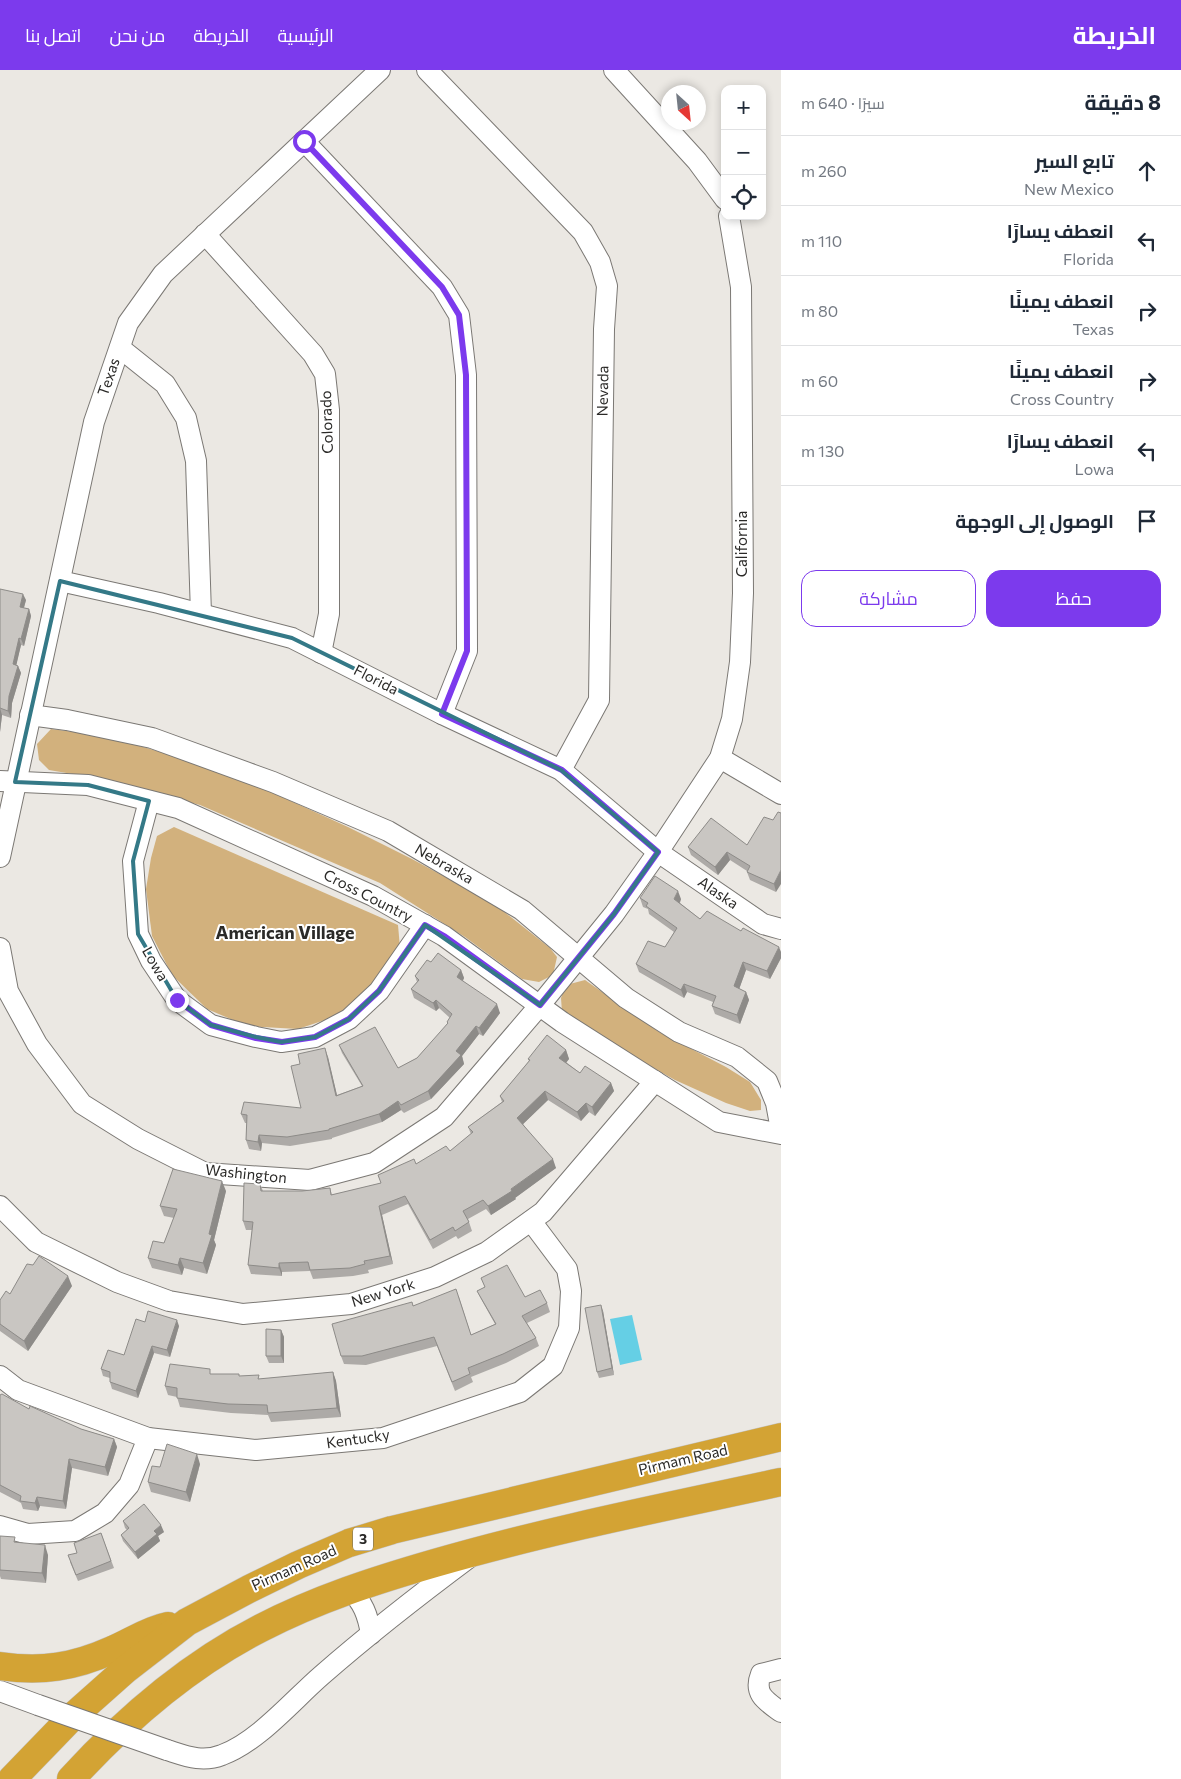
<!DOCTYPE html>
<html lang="ar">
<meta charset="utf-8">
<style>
:root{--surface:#fff;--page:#f2f2f3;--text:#1f2937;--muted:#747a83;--line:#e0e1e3;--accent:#7c3aed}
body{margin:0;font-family:Commissioner,Cairo,sans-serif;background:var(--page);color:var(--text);direction:rtl}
.controls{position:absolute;right:15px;top:15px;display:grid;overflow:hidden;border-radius:10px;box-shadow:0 2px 8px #0003}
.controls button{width:45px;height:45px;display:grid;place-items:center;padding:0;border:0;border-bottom:1px solid var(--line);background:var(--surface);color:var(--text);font:25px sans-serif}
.compass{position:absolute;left:661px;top:15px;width:45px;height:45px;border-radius:50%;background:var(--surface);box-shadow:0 2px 8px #0003;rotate:153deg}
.stop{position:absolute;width:15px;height:15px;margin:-11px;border:4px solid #7c3aed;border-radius:50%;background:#fff}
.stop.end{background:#7c3aed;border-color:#fff;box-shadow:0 1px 5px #0008}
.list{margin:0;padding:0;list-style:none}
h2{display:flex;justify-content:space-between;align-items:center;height:65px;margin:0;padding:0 20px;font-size:21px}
h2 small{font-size:16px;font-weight:400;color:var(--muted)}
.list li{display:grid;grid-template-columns:32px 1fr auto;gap:15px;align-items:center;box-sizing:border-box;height:70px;padding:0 20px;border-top:1px solid var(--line)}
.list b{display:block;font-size:19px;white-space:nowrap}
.list p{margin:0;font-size:16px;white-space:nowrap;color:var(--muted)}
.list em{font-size:16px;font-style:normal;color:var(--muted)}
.actions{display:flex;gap:10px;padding:15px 20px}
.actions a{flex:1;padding:11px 0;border:1px solid var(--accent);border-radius:15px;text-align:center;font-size:18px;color:var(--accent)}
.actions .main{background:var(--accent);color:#fff}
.icon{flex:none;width:28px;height:28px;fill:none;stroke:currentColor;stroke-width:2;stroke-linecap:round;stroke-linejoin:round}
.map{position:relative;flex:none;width:781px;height:1709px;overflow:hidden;direction:ltr}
header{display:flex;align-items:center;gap:30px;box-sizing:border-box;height:70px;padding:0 25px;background:var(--accent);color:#fff}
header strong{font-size:24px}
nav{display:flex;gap:28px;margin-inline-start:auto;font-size:18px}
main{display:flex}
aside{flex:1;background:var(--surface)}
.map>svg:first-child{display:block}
.green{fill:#d2b17d}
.water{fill:#65cfe5}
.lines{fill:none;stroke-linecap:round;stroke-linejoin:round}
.minor-casing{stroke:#7b7874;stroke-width:22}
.trunk-casing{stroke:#c4c3c3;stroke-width:29}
.minor{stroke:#fff;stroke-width:20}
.trunk{stroke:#d3a334;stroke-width:28}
.minor-bridge-casing{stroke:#7b7874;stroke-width:22;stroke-linecap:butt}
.minor-bridge{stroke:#fff;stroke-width:20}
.wall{fill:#adaaa7}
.shaded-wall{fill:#8d8b88}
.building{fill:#c9c6c2;stroke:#8d8b88}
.route{stroke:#7c3aed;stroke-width:6}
.marked{fill:none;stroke:#347987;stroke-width:4;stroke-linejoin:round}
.labels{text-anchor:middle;stroke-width:4;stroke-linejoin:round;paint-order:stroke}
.shield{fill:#fff;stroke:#6b6a68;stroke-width:1}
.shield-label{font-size:14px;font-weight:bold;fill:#2b2a28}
.street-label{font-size:15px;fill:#2b2a28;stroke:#fff}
.quarter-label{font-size:18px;font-weight:bold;fill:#2b2a28;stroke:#fff}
</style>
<header>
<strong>الخريطة</strong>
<nav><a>الرئيسية</a><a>الخريطة</a><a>من نحن</a><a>اتصل بنا</a></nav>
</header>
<main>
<aside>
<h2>8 دقيقة<small>سيرًا · 640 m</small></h2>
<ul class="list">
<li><svg class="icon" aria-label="ahead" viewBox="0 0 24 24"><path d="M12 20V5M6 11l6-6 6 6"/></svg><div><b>تابع السير</b><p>New Mexico</p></div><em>260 m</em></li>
<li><svg class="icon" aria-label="left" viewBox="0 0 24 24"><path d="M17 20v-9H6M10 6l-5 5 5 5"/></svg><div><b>انعطف يسارًا</b><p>Florida</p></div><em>110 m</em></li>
<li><svg class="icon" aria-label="right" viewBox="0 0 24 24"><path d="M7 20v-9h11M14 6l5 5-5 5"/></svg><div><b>انعطف يمينًا</b><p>Texas</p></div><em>80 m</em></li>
<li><svg class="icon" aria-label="right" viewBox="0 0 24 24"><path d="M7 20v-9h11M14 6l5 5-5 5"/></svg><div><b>انعطف يمينًا</b><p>Cross Country</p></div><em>60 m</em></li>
<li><svg class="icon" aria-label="left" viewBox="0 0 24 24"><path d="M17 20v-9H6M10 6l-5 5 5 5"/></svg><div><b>انعطف يسارًا</b><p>Lowa</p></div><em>130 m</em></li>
<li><svg class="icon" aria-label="arrive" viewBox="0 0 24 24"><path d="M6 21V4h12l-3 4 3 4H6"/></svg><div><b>الوصول إلى الوجهة</b></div></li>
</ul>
<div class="actions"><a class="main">حفظ</a><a>مشاركة</a></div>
</aside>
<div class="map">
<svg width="781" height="1709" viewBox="0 0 781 1709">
<rect width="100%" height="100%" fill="#ebe8e3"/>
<!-- green -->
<g class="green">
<polygon points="51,659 105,666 223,700 348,757 412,789 493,833 550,878 557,887 553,905 539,912 522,909 465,867 380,813 200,735 102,709 49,700 39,690 37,674"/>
<polygon points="174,757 398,855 400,878 359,931 334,947 298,959 247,956 207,939 172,905 152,866 146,819 151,788 157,766"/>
<polygon points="585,910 659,962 726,997 750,1012 761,1030 761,1040 750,1041 726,1033 675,1010 598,967 562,942 561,928 566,915"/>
</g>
<!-- water -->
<polygon class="water" points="632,1245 642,1290 620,1295 610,1249"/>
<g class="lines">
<!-- minor casing -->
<g class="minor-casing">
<g id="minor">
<polyline points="427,0 583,162 600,192 607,216 604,259 599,630 561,700"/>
<polyline points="614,0 697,91 725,129"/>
<polyline points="304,71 442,217 459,245 466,305 467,581 442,644"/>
<polyline points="205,164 313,284 325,304 329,340 329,544 321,583"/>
<polyline points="120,278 165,314 186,348 196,391 201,544"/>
<polyline points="60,511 159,533 292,568 442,644 561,700 658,782 763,854 781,859"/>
<polyline points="30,645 67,650 152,668 273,712 388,761 522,840 626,928 679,962 737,987 767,1011 776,1033 781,1060"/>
<polyline points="720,688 781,724"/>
<polyline points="0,711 88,715 178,738 373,826 444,866 562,952 719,1052 781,1064"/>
<polyline points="149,731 133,791 138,864 151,891 177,930 211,955 256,967 281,972 315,967 349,949 379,921 425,855"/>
<polyline points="0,787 94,352 128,253 163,204 380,0"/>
<polyline points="0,878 8,921 37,974 82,1034 138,1069 205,1103 310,1110 374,1093 444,1047 540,935 614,844 658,782 720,688 732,649 740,592 743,523 741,217 729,146"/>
<polyline points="0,1136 36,1172 117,1212 169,1231 243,1244 351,1234 435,1207 487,1182 543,1142 655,1011"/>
<polyline points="0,1306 18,1320 148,1368 256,1380 383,1368 520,1322 553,1296 569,1258 571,1221 567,1199 531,1151"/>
<polyline points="0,1456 28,1464 75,1461 105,1443 129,1415 148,1368"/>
<path d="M 349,1520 C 363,1531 368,1546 371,1564"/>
<path d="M 781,1599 L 761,1604 C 753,1624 766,1631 781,1642"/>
<polyline points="0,1621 38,1635"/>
<path d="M 167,1680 C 186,1686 202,1693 222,1685 C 258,1672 293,1630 322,1605 C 370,1563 419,1525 470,1487"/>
</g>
</g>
<!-- trunk casing -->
<g class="trunk-casing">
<g id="trunk">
<path d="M 0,1596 C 42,1602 74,1597 112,1580 C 131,1572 148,1560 168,1556"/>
<polyline points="12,1709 71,1648 125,1600 187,1552 249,1519 298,1495 349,1473 392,1460 781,1367"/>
<path d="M 71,1709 C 125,1650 189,1595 261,1558 C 317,1529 376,1510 435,1493 C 549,1460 666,1437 781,1412"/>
</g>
</g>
<!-- minor -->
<use href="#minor" class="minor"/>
<!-- trunk -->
<use href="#trunk" class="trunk"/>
<!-- minor-bridge casing -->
<g class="minor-bridge-casing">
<polyline id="minor-bridge" points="38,1635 167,1680"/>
</g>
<!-- minor-bridge -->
<use href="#minor-bridge" class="minor-bridge"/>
</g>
<!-- wall -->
<g class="wall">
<polygon points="0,519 26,530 24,538 29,539 31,546 24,576 21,575 16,595 18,596 21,603 12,633 11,648 2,645 0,662"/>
<polygon points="773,750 776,822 750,810 747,802 747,801 730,790 718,805 691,785 688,777 747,775"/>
<polygon points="640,828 681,829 680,833 700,849 741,861 781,882 781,888 770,909 746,900 739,919 746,922 749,930 740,954 715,944 712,936 713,932 687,922 684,928 639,902 636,894 665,877 674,862 649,844 648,839 643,837"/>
<polygon points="431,892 461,900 464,908 463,911 500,943 483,966 479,964 462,986 464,994 431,1029 404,1043 401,1040 382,1052 332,1068 332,1069 290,1076 262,1073 261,1081 249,1079 246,1070 247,1053 245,1053 241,1044 301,1038 328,987 337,1025 362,1016 342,983 339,975 398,998 417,988 448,954 447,952 450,948 439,938 436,941 414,928 411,919 417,912 415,906"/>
<polygon points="566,980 569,989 566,992 580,1003 611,1013 614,1021 595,1046 589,1042 581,1051 548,1030 523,1054 556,1098 515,1128 516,1129 491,1145 486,1139 468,1149 472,1161 458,1169 456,1166 433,1179 408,1134 382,1145 393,1194 368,1200 369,1203 353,1206 313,1209 310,1201 282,1202 282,1206 251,1204 248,1195 252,1160 246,1160 243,1151 260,1114 263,1121 302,1121 330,1118 332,1125 381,1113 416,1094 450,1081 471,1064 468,1057 502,1032 500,1026 529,991 528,989"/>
<polygon points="226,1121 214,1170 216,1175 207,1204 184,1198 182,1205 152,1198 148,1188 164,1173 174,1148 164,1146 160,1136"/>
<polygon points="481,1208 525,1227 547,1233 550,1242 527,1253 536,1268 539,1276 506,1293 471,1307 473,1312 455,1321 437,1276 366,1295 344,1294 341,1286 413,1236 459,1227 471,1265 495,1254 481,1229 477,1221 485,1217"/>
<polygon points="72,1216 28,1281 0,1261 0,1230 10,1224"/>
<polygon points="603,1241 614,1305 599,1308 597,1302"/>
<polygon points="145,1252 179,1256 170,1287 154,1283 138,1328 112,1319 110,1312 110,1308 103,1306 101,1299 124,1285"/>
<polygon points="281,1260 284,1267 284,1293 269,1293 266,1286"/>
<polygon points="333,1302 336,1311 341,1347 271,1352 268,1345 231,1343 180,1337 177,1327 168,1325 165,1316 212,1304 239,1306 260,1309"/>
<polygon points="0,1325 29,1339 81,1359 114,1369 117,1377 108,1406 72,1398 66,1439 40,1436 38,1441 23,1439 21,1433 0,1422"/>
<polygon points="200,1394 190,1432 151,1422 148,1412 160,1397"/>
<polygon points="123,1451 164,1462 158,1466 160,1471 138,1489 123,1471 121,1465 127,1460 125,1458"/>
<polygon points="101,1463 114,1498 78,1511 70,1492 77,1483"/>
<polygon points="0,1466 48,1485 46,1513 1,1509 0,1506"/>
</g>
<!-- shaded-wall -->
<g class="shaded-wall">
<polygon points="23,524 26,530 22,544 20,537"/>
<polygon points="29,539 31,546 24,576 21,569"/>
<polygon points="19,568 21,575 15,601 13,594"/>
<polygon points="18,596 21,603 12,633 11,648 8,641 9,626"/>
<polygon points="0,638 2,645 0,662"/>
<polygon points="727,782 730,790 718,805 715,797"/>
<polygon points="781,800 781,814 776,822 774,814"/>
<polygon points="678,821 681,829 678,837 674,829"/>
<polygon points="779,877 781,882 781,888 770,909 767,901"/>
<polygon points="743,892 746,900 737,925 734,916"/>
<polygon points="461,900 464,908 460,915 457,907"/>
<polygon points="684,914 687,922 684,928 681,920"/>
<polygon points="746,922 749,930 740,954 737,945"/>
<polygon points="436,930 439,938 436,941 433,933"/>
<polygon points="497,934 500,943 483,966 479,958"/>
<polygon points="476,956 479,964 462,986 464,994 431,1029 428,1021 456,981"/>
<polygon points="325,978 328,987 339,1034 336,1026"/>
<polygon points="566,980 569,989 563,997 559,988"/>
<polygon points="611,1013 614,1021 595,1046 592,1037"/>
<polygon points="545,1021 548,1030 520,1057 517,1048"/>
<polygon points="398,1031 401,1040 382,1052 379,1044"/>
<polygon points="586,1033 589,1042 581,1051 577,1042"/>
<polygon points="259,1065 262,1073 261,1081 258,1072"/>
<polygon points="553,1089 556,1098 515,1128 516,1129 491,1145 488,1136"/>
<polygon points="222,1111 226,1121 214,1170 216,1175 207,1204 203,1193 209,1164"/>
<polygon points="379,1136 382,1145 393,1194 390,1186"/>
<polygon points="180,1188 184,1198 182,1205 178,1195"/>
<polygon points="279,1193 282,1202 282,1206 279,1198"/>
<polygon points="68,1206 72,1216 28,1281 24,1271"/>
<polygon points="601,1235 603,1241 614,1305 612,1298"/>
<polygon points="177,1250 179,1256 170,1287 167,1280"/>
<polygon points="281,1260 284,1267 284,1293 281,1286"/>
<polygon points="152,1276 154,1283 138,1328 136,1321"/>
<polygon points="333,1302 336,1311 341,1347 337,1338"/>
<polygon points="114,1369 117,1377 108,1406 105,1397"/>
<polygon points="197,1384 200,1394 190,1432 186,1422"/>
<polygon points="69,1389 72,1398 66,1439 63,1431"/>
<polygon points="37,1427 40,1436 38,1441 35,1433"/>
<polygon points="161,1455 164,1462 158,1466 160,1471 138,1489 135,1482 154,1461"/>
<polygon points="45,1475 48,1485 46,1513 42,1503"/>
</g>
<!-- building -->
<g class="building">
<polygon points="0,519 23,524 20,537 29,539 21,569 19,568 13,594 18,596 9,626 8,641 0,638"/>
<polygon points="778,742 781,743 781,800 774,814 747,802 750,796 727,782 715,797 688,777 711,748 747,775 764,747 773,750"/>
<polygon points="655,806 678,821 674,829 700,849 707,841 741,861 743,858 779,877 767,901 743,892 734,916 746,922 737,945 712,936 716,926 684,914 681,920 636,894 648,871 665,877 677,858 646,836 648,833 640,828"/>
<polygon points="438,883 461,900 457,907 497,934 479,958 476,956 456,981 461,985 428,1021 401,1035 398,1031 379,1044 329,1059 329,1060 287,1067 259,1065 258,1072 246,1070 247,1045 241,1044 244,1032 301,1038 291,996 300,994 298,984 325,978 336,1026 363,1016 339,975 375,957 398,998 417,988 448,953 447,952 452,944 436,930 433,933 411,919 419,910 415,906 427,890 431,892"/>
<polygon points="547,965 566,980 559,988 580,1003 585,996 611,1013 592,1037 586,1033 577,1042 545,1021 517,1048 553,1089 511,1119 512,1121 488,1136 483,1130 463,1141 469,1152 455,1161 453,1157 430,1170 405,1126 379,1136 390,1186 364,1191 365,1194 350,1198 310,1200 308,1192 279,1193 279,1198 248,1195 253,1152 243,1151 244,1113 260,1114 261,1121 302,1121 330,1118 331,1125 381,1113 378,1105 414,1089 416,1094 446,1076 450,1081 473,1062 468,1057 504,1031 500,1026 530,990 528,989"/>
<polygon points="173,1099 222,1111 209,1164 212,1165 203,1193 180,1188 178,1195 148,1188 153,1171 164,1173 177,1139 160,1136"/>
<polygon points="39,1186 68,1206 24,1271 0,1254 0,1230 6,1221 10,1224 27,1194 33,1195"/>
<polygon points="507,1195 525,1227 540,1220 547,1233 522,1246 536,1268 503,1284 468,1298 470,1304 452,1312 434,1267 362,1286 341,1286 332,1254 412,1232 413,1236 456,1219 471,1265 496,1254 477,1221 485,1217 481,1208"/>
<polygon points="601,1235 612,1298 597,1302 585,1238"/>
<polygon points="148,1241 177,1250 167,1280 152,1276 136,1321 110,1312 110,1302 101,1299 108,1280 124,1285 136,1249 145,1252"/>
<polygon points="266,1259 281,1260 281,1286 266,1286"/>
<polygon points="170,1294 210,1299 210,1304 239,1304 239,1306 259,1305 258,1309 333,1302 337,1338 268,1343 267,1335 228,1334 177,1328 177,1318 165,1316"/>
<polygon points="2,1324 29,1339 30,1336 81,1359 114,1369 105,1397 69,1389 63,1431 37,1427 35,1433 20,1431 21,1426 0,1415 0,1325"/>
<polygon points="167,1374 197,1384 186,1422 148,1412 152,1396 160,1397"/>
<polygon points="144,1434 161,1455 154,1461 157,1464 135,1482 121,1465 129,1458 123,1451"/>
<polygon points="101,1463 111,1491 76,1505 68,1485 77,1483 74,1473"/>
<polygon points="0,1466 15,1467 14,1472 45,1475 42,1503 0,1500"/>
</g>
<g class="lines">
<!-- route -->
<polyline class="route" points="177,930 211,955 256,968 282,972 315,967 349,949 379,921 425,855 444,866 540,935 614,844 658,782 562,700 442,644 467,581 466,305 459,245 442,217 304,71"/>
</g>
<!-- marked area -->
<path class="marked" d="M 60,511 L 292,568 L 561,700 L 658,782 L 614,844 L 540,935 L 425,855 L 379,921 L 349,949 L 315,967 L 281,972 L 256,967 L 211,955 L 177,930 L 138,864 L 133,791 L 149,731 L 88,715 L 15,712 Z"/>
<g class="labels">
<!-- shield labels -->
<rect class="shield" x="353" y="1457.5" width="20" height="23" rx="4"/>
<g class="shield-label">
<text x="363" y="1474">3</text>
</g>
<!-- street labels -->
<g class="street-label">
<text transform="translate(109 307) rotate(-71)" y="5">Texas</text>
<text transform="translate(603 321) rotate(-89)" y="5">Nevada</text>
<text transform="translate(327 352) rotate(-92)" y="5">Colorado</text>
<text transform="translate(742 474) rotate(-90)" y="5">California</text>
<text transform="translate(376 610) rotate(27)" y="5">Florida</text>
<text transform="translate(444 794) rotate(30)" y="5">Nebraska</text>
<text transform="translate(718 823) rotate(34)" y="5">Alaska</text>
<text transform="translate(368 826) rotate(27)" y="5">Cross Country</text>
<text transform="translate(155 894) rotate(60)" y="5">Lowa</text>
<text transform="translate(246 1104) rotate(6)" y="5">Washington</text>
<text transform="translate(383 1223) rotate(-17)" y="5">New York</text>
<text transform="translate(358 1369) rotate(-8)" y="5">Kentucky</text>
<text transform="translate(683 1390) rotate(-13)" y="5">Pirmam Road</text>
<text transform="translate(294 1498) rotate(-24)" y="5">Pirmam Road</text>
</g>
<!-- quarter labels -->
<g class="quarter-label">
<text x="285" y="869">American Village</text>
</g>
</g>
</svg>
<div class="controls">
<button>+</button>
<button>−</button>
<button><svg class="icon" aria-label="locate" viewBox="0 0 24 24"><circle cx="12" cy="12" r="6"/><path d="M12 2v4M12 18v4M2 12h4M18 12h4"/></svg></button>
</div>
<svg class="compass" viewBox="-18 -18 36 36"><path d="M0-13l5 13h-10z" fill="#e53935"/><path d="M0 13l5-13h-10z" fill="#747a83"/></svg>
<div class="stop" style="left:304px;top:71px"></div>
<div class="stop end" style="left:177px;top:930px"></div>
</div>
</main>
